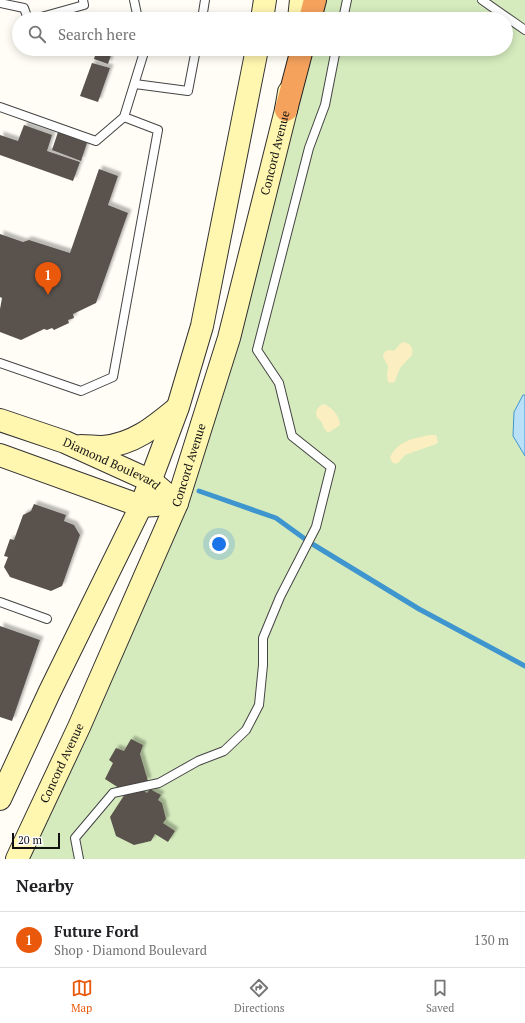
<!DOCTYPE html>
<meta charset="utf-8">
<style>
:root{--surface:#fff;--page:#f6f6f6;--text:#202124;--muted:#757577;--line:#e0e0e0;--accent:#ea580c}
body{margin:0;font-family:"PT Serif",serif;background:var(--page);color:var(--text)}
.scale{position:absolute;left:12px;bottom:10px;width:48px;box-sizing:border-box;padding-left:4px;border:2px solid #111;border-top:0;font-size:11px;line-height:14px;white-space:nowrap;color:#111;-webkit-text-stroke:3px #fff;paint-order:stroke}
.you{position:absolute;left:219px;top:544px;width:14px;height:14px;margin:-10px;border:3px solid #fff;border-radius:50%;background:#1a73e8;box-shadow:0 0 0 6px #1a73e833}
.badge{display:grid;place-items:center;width:26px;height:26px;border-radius:50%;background:var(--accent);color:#fff;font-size:13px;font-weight:700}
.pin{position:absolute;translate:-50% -33px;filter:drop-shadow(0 1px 2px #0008)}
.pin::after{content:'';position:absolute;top:21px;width:14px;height:12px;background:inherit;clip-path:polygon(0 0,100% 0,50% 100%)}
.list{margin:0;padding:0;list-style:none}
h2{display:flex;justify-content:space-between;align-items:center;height:52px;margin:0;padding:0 16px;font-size:17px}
h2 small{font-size:13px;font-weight:400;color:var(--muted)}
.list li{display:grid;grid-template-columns:26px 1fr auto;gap:12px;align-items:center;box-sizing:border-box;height:56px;padding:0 16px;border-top:1px solid var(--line)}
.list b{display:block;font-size:15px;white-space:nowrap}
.list p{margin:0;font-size:13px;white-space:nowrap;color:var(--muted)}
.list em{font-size:13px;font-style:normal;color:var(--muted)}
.icon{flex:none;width:22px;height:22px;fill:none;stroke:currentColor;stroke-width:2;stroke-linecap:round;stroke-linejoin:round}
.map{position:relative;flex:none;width:525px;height:859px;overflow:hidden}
.search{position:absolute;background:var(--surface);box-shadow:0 2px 10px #0003;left:12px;right:12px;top:12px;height:44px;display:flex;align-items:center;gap:10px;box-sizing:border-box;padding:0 14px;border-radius:22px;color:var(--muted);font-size:15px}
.sheet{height:108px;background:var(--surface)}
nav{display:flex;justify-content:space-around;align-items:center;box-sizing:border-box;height:56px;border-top:1px solid var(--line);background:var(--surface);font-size:11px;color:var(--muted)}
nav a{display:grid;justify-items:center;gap:2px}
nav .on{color:var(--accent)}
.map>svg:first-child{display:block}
.green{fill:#d5ebbd}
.sand{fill:#fbeec1}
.water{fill:#b9e0f7;stroke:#3f96cf}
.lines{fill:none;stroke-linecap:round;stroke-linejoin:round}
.stream{stroke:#3f96cf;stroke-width:5}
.building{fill:#5a524d;filter:url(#shadow)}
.lane-casing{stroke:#444;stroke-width:10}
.secondary-casing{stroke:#333;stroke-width:24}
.highway-casing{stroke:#222;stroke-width:24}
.lane{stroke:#fff;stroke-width:8}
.secondary{stroke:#fff6b0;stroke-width:22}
.highway{stroke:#f5a25d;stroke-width:22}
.labels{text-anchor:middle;stroke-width:4;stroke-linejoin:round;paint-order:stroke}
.street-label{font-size:12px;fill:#111;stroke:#fff}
</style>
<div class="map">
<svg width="525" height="859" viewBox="0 0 525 859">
<defs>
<filter id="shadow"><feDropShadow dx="3.5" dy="-3.5" stdDeviation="1" flood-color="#0004"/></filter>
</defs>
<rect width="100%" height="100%" fill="#fffdf5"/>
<!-- green -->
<polygon class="green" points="315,0 525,0 525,859 17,859 177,503 302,49 506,49 506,19 310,19"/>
<!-- sand -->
<g class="sand">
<path d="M 403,342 L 409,344 C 412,347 413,350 412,355 L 400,368 L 395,381 L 393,383 L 388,382 L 387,375 L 388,366 L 383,357 C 384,350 388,349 394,351 L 400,344 Z"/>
<path d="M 323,404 C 331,406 340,416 340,425 L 328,433 L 324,428 L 321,421 C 313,416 316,407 323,404 Z"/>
<path d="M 429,435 L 436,435 L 438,442 L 436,444 L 405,455 L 399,462 L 396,464 L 392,462 L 390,457 C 399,441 411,439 429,435 Z"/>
</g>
<!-- water -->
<polygon class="water" points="523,395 525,395 525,456 513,436 514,412"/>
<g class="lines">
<!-- stream -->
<g class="stream">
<polyline points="199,491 276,518 305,539"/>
<polyline points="314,545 419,609 525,666"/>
</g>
</g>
<!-- building -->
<g class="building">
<polygon points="97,49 113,49 108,64 94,59"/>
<polygon points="92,63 110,68 98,102 80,96"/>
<polygon points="24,125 52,135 47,151 80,162 73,181 0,155 0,135 18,141"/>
<polygon points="58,132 87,143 81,161 52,150"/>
<polygon points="99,169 118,176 108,205 128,213 96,303 73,314 74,318 68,320 69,323 54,330 52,328 47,330 44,329 21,340 0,332 0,309 2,298 0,297 0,234 23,242 29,240 70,253"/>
<polygon points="34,504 66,515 64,521 74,525 80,535 62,586 51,591 10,577 4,567 8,557 4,556 10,539 14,540 23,515 31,511"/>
<polygon points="0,626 40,640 12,721 0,717"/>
<polygon points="131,739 143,745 140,754 148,781 119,788 105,779 113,763 109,760 116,748 124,751"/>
<polygon points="150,789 161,795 158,800 162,803 166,819 163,823 175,831 168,842 155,834 151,841 134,845 116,836 110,817 125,794 143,790 147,793"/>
</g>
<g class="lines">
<!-- lane casing -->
<g class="lane-casing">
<g id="lane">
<polyline points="134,0 138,19"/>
<polyline points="482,0 525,30"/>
<polyline points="0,3 24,8 28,19"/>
<polyline points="34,19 84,5 83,0"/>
<polyline points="202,19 205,0"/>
<polyline points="343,19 347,0"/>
<polyline points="135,84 188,91 196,49"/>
<polyline points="0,107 96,141 124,117 145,49"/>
<polyline points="0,363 81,391 113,377 158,130 124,117"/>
<polyline points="0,602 47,619"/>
<polyline points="79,859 75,838 113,793 159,783 198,761 224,751 246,730 259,705 263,665 263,638 280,597 316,527 331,467 292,436 279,383 257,350 309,148 325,105 336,49"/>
</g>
</g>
<!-- secondary casing -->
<g class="secondary-casing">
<g id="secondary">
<polyline points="262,19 265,0"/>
<polyline points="299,19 301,0"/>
<path id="s1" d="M 0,420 L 65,442 L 151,481 L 177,503"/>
<path d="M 81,446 C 88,446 96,447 103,447 C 134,444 154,427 177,408"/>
<polyline points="0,455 141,506 156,505"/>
<polyline points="0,799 50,691 141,506 178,407 202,326 257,49"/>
<path id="s2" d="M 17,859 L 79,727 L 177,503 L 229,338 L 286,110 L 289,92"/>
</g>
</g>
<!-- highway casing -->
<g class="highway-casing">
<g id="highway">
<polyline points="310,19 315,0"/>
<polyline points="286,110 302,49"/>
</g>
</g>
<!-- lane -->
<use href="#lane" class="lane"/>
<!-- secondary -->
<use href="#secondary" class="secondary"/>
<!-- highway -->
<use href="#highway" class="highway"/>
</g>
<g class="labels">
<!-- street labels -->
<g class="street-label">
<text dy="4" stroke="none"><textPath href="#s2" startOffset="754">Concord Avenue</textPath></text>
<text dy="4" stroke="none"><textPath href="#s1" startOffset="120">Diamond Boulevard</textPath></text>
<text dy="4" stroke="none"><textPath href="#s2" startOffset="430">Concord Avenue</textPath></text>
<text dy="4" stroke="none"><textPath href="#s2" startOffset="106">Concord Avenue</textPath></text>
</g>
</g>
</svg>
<div class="scale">20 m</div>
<div class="you"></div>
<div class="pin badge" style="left:48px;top:295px">1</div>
<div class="search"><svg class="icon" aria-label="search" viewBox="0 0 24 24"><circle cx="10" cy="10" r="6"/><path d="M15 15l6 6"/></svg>Search here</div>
</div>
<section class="sheet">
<h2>Nearby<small></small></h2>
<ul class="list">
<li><span class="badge">1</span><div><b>Future Ford</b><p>Shop · Diamond Boulevard</p></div><em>130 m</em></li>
</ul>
</section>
<nav>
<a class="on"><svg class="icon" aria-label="map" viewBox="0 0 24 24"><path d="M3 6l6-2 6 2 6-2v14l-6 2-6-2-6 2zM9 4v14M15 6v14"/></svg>Map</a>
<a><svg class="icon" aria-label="directions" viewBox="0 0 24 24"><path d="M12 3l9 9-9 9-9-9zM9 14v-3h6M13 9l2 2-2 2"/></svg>Directions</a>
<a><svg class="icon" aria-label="saved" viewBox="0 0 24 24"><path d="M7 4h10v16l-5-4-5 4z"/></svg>Saved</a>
</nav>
